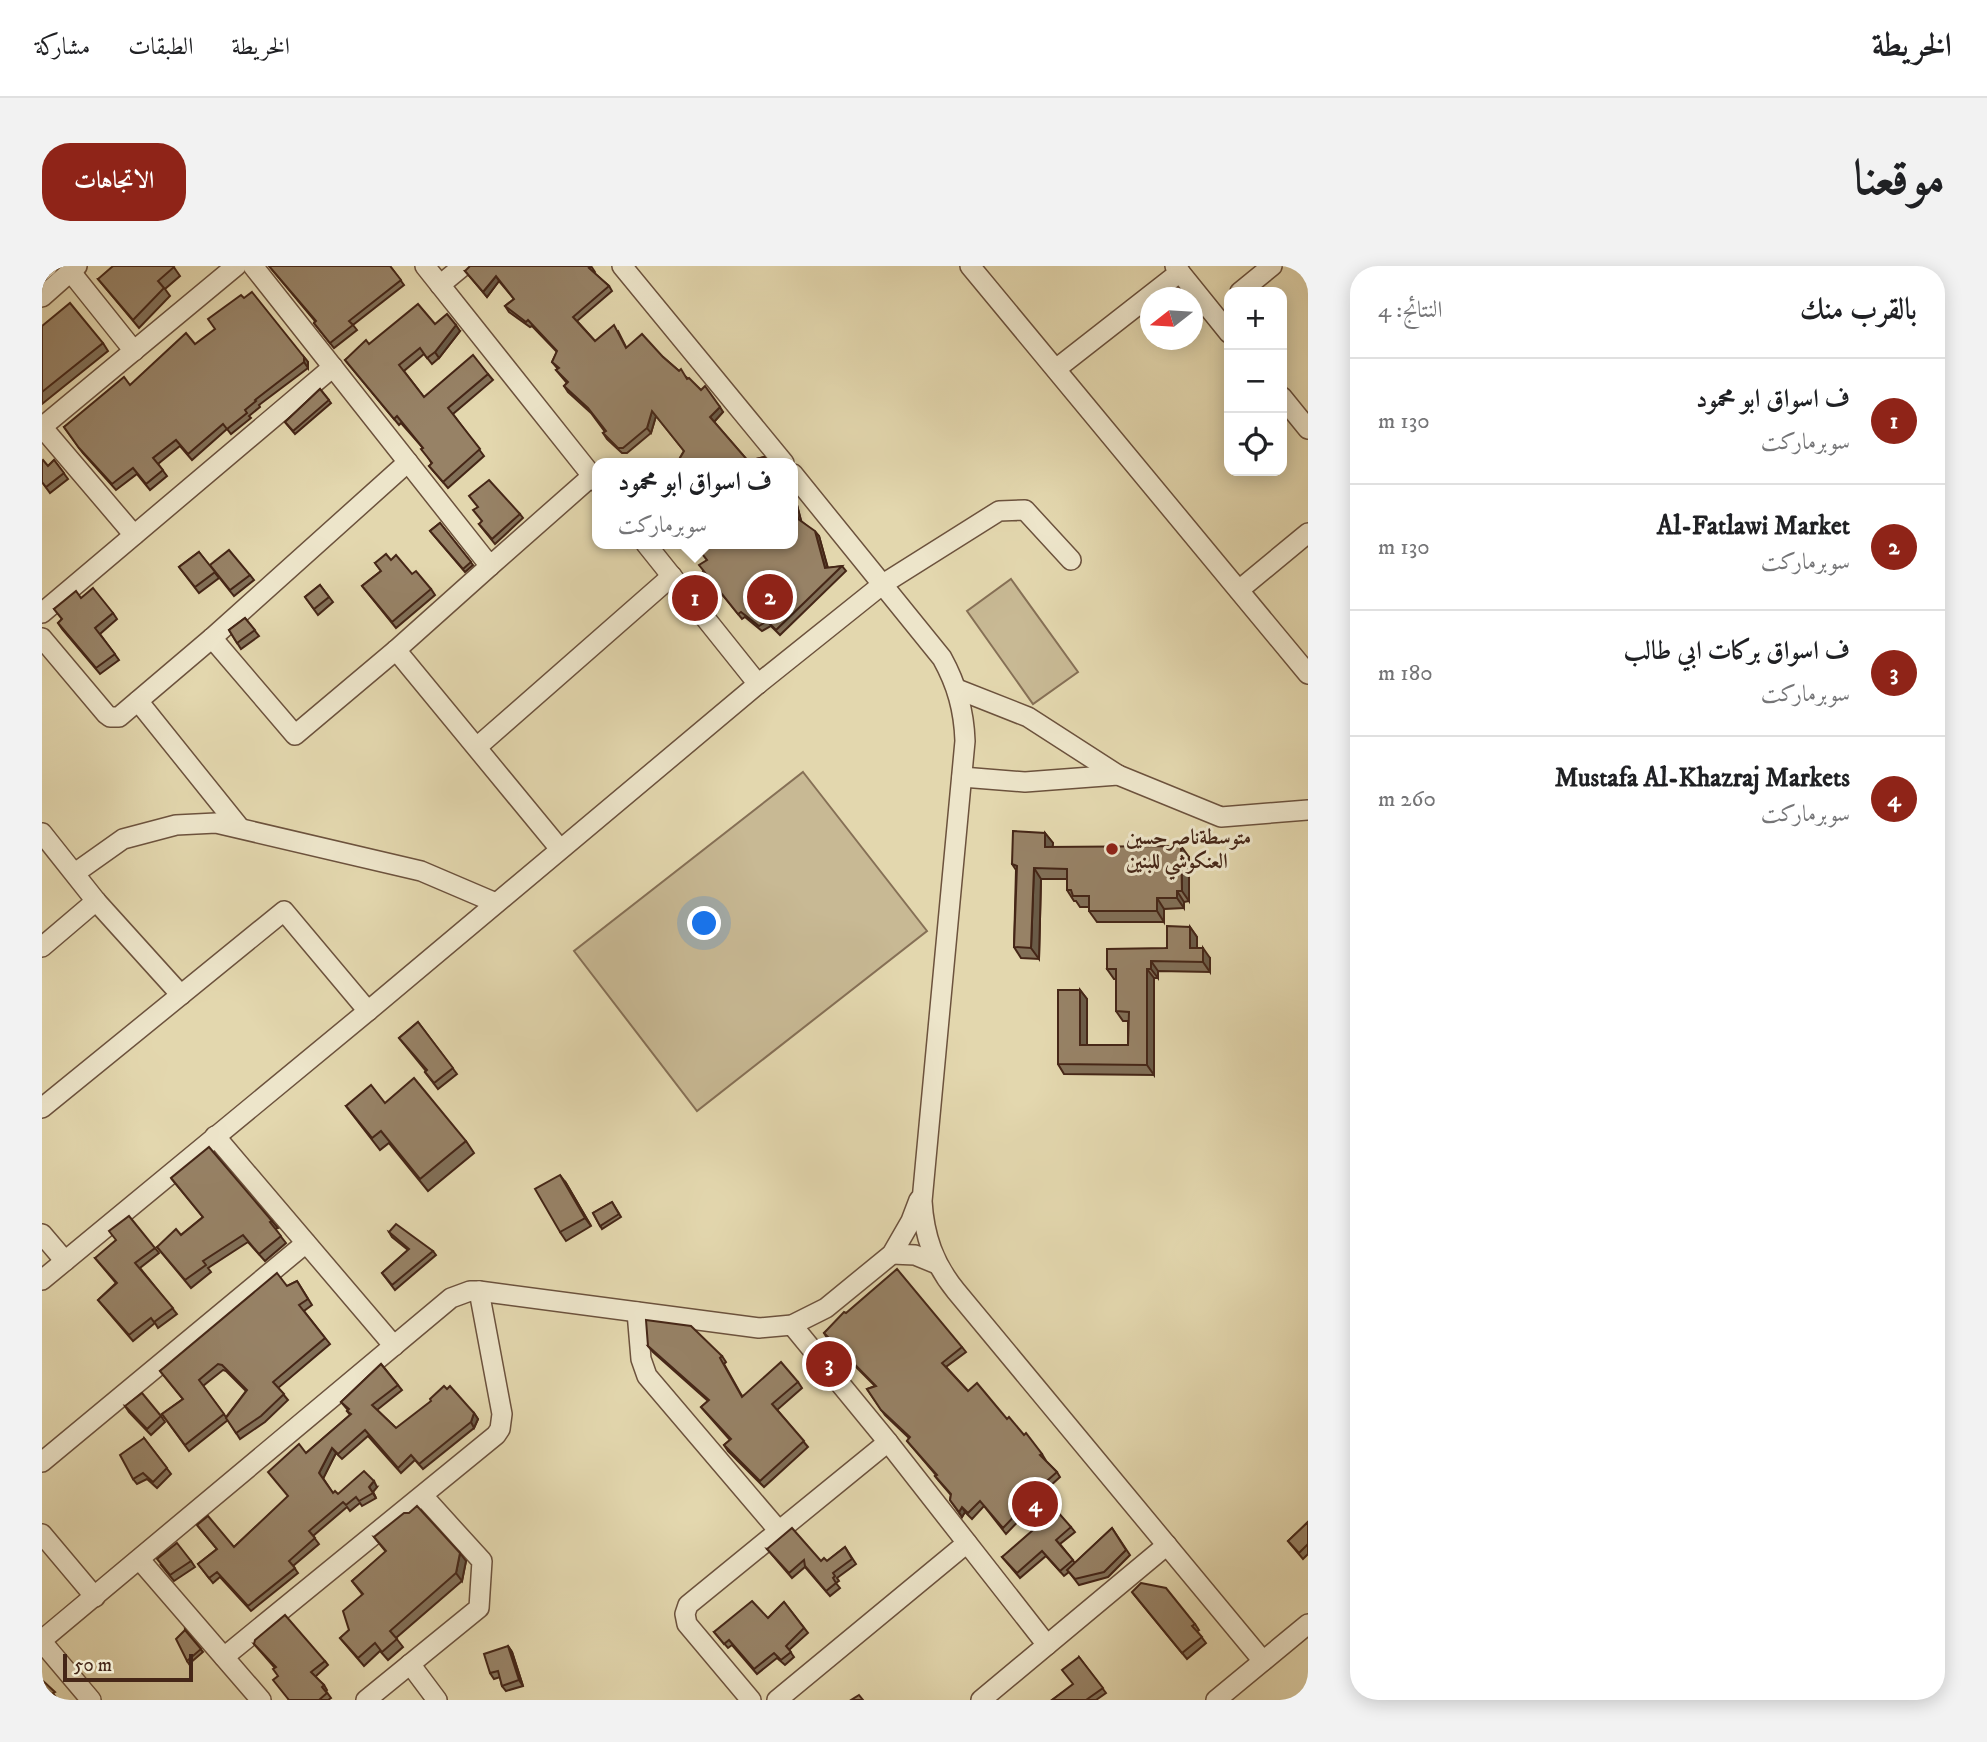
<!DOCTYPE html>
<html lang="ar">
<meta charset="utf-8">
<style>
:root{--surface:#fff;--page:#f2f2f2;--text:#202124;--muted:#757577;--line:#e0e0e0;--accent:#8f2418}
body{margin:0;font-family:"IM FELL DW Pica",Amiri,serif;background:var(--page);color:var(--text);direction:rtl}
.controls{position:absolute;right:21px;top:21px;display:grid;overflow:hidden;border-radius:14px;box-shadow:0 4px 18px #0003}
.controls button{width:63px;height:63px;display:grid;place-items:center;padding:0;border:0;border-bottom:2px solid var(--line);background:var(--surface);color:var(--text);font:35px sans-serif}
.compass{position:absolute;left:1098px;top:21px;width:63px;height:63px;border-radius:50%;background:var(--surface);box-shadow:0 4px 18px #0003;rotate:253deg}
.scale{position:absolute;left:21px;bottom:18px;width:130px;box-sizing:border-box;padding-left:7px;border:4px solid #452617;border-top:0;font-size:19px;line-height:24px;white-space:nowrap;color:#452617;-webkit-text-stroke:5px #ede5ca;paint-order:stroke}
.you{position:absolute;left:663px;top:658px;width:24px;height:24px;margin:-18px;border:5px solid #fff;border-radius:50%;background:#1a73e8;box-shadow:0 0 0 10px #1a73e833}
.badge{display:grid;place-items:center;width:46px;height:46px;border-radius:50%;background:var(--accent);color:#fff;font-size:23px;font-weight:700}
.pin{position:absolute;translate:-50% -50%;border:4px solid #fff;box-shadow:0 2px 7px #0006}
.popup{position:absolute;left:550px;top:192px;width:206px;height:91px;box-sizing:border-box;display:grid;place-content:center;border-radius:14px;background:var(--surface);filter:drop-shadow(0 2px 5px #0005);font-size:23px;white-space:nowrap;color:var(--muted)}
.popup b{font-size:26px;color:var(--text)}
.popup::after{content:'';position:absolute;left:50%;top:100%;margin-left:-14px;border:14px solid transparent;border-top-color:var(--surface)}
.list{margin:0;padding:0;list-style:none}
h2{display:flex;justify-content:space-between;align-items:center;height:91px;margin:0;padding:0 28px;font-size:30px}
h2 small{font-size:23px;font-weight:400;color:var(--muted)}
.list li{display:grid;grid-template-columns:46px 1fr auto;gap:21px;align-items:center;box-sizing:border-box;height:126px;padding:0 28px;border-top:2px solid var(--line)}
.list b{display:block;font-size:26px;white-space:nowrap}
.list p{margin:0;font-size:23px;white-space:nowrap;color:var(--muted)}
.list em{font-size:23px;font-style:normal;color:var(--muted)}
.icon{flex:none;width:38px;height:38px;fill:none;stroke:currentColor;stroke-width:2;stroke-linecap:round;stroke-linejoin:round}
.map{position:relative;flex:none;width:1266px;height:1434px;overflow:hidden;direction:ltr;border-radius:28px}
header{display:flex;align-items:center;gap:42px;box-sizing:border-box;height:98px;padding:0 35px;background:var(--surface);border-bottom:2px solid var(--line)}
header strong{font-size:33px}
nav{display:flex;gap:38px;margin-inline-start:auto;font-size:24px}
.intro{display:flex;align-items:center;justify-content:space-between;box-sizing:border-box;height:168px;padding:0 42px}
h1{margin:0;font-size:49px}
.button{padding:18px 32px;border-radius:28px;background:var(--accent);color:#fff;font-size:24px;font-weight:700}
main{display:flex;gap:42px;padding:0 42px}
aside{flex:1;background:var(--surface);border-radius:28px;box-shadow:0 4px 18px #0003}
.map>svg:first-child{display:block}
.green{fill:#c8b994;stroke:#867056;stroke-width:2}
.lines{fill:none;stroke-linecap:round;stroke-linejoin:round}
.minor-casing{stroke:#6c523d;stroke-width:22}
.minor{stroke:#ede5ca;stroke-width:19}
.wall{fill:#827058;stroke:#452617;stroke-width:2;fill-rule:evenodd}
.shaded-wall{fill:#6a5b47;stroke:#452617;stroke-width:2}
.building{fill:#978266;stroke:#452617;stroke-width:2}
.poi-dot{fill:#8f2418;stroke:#ede5ca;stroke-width:2.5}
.labels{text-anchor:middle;stroke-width:6;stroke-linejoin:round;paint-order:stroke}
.poi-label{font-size:21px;font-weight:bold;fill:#452617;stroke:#ede5ca;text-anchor:start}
</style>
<header>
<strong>الخريطة</strong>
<nav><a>الخريطة</a><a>الطبقات</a><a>مشاركة</a></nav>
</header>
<div class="intro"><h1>موقعنا</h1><a class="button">الاتجاهات</a></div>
<main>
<aside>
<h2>بالقرب منك<small>النتائج: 4</small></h2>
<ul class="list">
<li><span class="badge">1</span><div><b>ف اسواق ابو محمود</b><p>سوبرماركت</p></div><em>130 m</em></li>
<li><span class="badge">2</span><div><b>Al-Fatlawi Market</b><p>سوبرماركت</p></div><em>130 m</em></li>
<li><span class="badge">3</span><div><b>ف اسواق بركات ابي طالب</b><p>سوبرماركت</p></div><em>180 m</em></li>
<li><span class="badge">4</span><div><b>Mustafa Al-Khazraj Markets</b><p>سوبرماركت</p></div><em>260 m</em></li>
</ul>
</aside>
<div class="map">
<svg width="1266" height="1434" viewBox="0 0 1266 1434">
<rect width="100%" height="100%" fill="#e3d7ae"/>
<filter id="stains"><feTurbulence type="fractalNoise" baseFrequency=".00286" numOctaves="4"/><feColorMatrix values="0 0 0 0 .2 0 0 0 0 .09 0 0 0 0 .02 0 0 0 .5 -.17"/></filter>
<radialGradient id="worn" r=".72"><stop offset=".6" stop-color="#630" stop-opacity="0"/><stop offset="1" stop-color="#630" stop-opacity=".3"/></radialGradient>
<!-- green -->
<g class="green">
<polygon points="969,313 1036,406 991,438 925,345"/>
<polygon points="761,506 885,665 655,845 532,685"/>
</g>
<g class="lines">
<!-- minor casing -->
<g class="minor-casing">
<g id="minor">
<polyline points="211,0 448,300 550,210"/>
<polyline points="383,0 555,216"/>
<polyline points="580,0 742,197"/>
<polyline points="928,0 1266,408"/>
<polyline points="1133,0 1187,67"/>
<polyline points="0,5 6,0"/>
<polyline points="28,5 92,85"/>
<polyline points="398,19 421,0"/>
<polyline points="1198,26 1230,0"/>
<polyline points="0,31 35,0"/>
<polyline points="1014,103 1138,6"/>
<polyline points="1240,131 1266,163"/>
<polyline points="0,161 194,0"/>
<polyline points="0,161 92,269"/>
<path d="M 751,208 L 900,392 C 915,419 922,444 923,475 L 880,935 C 882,970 892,998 914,1025 L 1221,1395"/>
<polyline points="604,278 716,418"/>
<polyline points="1197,324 1266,267"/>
<polyline points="0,347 291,101"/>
<polyline points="0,372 64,448 68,451 77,451 170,372 366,196"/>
<polyline points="170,372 253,469 354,384 448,300"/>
<polyline points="354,384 518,583"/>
<polyline points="915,423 986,451 1076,509"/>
<polyline points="96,435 198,562"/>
<polyline points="435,481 630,310"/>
<polyline points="920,511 983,516 1076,509 1179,551 1266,544"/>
<polyline points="0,567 54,635 139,729"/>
<polyline points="33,607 81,573 134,559 174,557 379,605 454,637"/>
<polyline points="0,681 54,635"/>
<polyline points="0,842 242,645 326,745"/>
<polyline points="173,870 352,1080"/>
<polyline points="0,968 23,995"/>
<polyline points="850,988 873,989 895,998"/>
<polyline points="0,1014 326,745 716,418 841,318 957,245 983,244 1029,294"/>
<polyline points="595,1046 599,1093 605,1110 737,1265"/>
<polyline points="750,1059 846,1176 1005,1379"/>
<polyline points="0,1196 264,977"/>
<polyline points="0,1268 53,1331"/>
<polyline points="98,1294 219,1434"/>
<polyline points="0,1374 409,1032 428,1025 437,1025 717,1062 750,1059 784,1042 850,988 869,955 877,934"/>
<polyline points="0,1376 49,1434"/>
<polyline points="182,1391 454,1169 458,1163 460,1148 437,1025"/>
<polyline points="368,1398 395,1434"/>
<polyline points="324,1434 437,1342 440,1295 381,1230"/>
<polyline points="709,1434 645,1358 643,1348 646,1339 846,1176"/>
<polyline points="735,1434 925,1277"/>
<polyline points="939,1434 1125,1279"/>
<polyline points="1174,1434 1266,1358"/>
</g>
</g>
<!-- minor -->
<use href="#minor" class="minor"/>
</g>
<!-- wall -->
<g class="wall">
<polygon points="131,0 138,10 123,23 128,30 97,62 56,13"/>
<polygon points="227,0 348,0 362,19 311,59 315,64 292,82 272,57 273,55"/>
<polygon points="549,0 553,6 552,7 567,20 570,25 535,55 553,75 576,65 584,81 621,91 659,124 681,146 672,156 706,195 722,191 727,197 635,197 642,185 614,150 609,167 585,187 580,187 565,173 561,167 563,166 549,147 526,126 522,120 525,117 514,104 516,103 510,96 515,86 490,60 488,61 467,46 463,40 472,33 457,15 445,31 423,5"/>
<polygon points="393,58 418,65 397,92 390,98 382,88 362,105 382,131 446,108 451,114 411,148 442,190 406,222 387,200 390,198 381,182 359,157 357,159 303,94 327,78"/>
<polygon points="0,60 61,77 66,85 0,138"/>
<polygon points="153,78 262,91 266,96 266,102 217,139 218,141 207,150 209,152 189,168 185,163 150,194 138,180 116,198 125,210 108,224 95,208 74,224 41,187 22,161"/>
<polygon points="278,123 289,137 253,168 243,156"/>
<polygon points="12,194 26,213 8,227 0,216 6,200"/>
<polygon points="755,239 759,255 777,270 786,302 800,300 804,305 738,369 729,360 720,365 703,351 700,353 661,305 665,294 654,280"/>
<polygon points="478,248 481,252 453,278 437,258"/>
<polygon points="398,257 431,299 423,306 388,265"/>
<polygon points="157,286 177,312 157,327 137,301"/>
<polygon points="349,294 389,323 393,329 354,362 320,320 339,305 333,297"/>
<polygon points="172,305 208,309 212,314 192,330"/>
<polygon points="278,319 291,336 276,349 263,331"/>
<polygon points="39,332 71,347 75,353 58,368 77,394 58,408 20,363 16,357 20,353 12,343"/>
<polygon points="203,352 217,370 199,383 187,364"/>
<polygon points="1003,567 1011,577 1010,581 1147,591 1147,635 1142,636 1142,642 1122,643 1122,656 1055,656 1047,645 1047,641 1038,641 1034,635 1032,635 1025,624 1025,613 999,613 997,693 979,692 972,681 974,604 970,598"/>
<polygon points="1148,661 1155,671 1155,682 1168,692 1168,706 1116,705 1116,712 1112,712 1112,809 1022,808 1016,798 1038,724 1045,733 1045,779 1086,779 1086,755 1081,755 1074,745 1074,713 1072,713 1065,703 1125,682"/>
<polygon points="376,756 415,808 396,823 383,806 384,805 357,772"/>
<polygon points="343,837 424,875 432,887 386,925 347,877 338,884 304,840"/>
<polygon points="129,912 230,955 236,962 233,963 244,977 223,995 206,976 166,1002 169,1006 149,1022 115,981 139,969 161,951"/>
<polygon points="524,917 549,960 524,975 518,966"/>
<polygon points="570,936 579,951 560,963 551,947"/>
<polygon points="347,966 391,985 394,989 353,1024 340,1007 366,984 350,971"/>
<polygon points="113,982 117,987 98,1002 135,1048 116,1062 113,1057 91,1075 56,1034 74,1017 53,992"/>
<path d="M 255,1015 L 270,1039 L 262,1045 L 288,1078 L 236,1122 L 246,1134 L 223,1156 L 198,1173 L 186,1154 L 147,1185 L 120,1148 L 141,1133 L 118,1105 L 245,1020 ZM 181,1104 L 184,1105 L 204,1125 L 184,1151 L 161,1120 Z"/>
<polygon points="804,1047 920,1081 924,1086 904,1101 926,1125 965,1153 1000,1188 1003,1193 1002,1193 1015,1206 1018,1211 985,1241 987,1244 964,1268 942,1240 930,1253 923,1246 920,1251 908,1234 909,1229 897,1215 893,1210 894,1209 865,1175 867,1172 843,1149 825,1123 833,1120 785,1072 782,1067"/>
<polygon points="606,1080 680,1090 684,1096 682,1098 700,1130 756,1116 760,1122 735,1144 766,1181 722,1221 686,1185 682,1179 688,1174 659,1141 666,1135 611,1086"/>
<polygon points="339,1098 360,1124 335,1144 354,1162 432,1147 436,1153 432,1162 381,1203 373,1194 359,1207 326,1170 300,1193 294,1187 281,1212 291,1227 296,1228 335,1221 331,1226 334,1232 320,1240 318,1237 308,1245 305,1241 271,1270 277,1278 251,1300 256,1307 209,1345 178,1311 171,1317 156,1298 175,1283 155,1259 192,1281 246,1231 264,1187 308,1149 305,1145 306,1144 299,1136"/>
<polygon points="83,1140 119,1150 123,1156 109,1169 87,1146"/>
<polygon points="102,1172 129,1208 115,1222 105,1213 95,1218 91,1213"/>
<polygon points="1266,1256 1266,1288 1261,1293 1246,1275"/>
<polygon points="1029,1261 1033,1266 1018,1278 1033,1297 1070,1262 1088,1289 1066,1311 1037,1319 1027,1306 1022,1310 1004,1290 978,1312 960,1291"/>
<polygon points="332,1271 424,1295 420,1315 354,1372 361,1381 346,1394 338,1385 322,1400 298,1372 307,1364 320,1328 310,1315 344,1286"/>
<polygon points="803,1281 814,1298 795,1312 797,1315 794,1317 798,1322 788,1330 763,1301 750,1312 725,1283 779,1295 785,1295"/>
<polygon points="149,1295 153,1301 132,1315 119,1299"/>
<polygon points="1090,1326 1153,1358 1157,1364 1155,1365 1164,1377 1145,1393"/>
<polygon points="742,1336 766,1367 747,1384 752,1391 743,1399 735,1392 715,1408 690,1379 686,1382 672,1366 726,1352"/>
<polygon points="143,1364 161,1386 147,1398 145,1395"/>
<polygon points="212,1378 283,1395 286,1399 273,1411 282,1419 285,1424 284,1425 289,1432 286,1434 247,1434 233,1402"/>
<polygon points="466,1380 470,1386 481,1420 464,1425 460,1420 458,1411 452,1413 448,1407"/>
<polygon points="1037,1391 1064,1427 1054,1434 1010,1434 1031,1419"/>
</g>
<!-- shaded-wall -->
<g class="shaded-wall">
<polygon points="454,10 457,15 445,31 441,26"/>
<polygon points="414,59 418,65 397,92 393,86"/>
<polygon points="262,91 266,96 266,102 262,96"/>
<polygon points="678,141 681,146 672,156 668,151"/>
<polygon points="610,145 614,150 609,167 605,162"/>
<polygon points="751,233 755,239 760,258 756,253"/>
<polygon points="773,265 777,270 787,307 783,302"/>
<polygon points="1003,567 1011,577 1010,591 1003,581"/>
<polygon points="1139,580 1147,591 1147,635 1140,625"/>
<polygon points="992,602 999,613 997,693 989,682"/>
<polygon points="1135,625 1142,636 1142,642 1135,632"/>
<polygon points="1115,632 1122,643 1122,656 1115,645"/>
<polygon points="1148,661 1155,671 1155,691 1148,682"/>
<polygon points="1161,682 1168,692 1168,706 1161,696"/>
<polygon points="1109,695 1116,705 1116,712 1109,703"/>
<polygon points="1105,703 1112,712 1112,809 1105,799"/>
<polygon points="1038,724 1045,733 1045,788 1038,779"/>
<polygon points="518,909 524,917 549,960 543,952"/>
<polygon points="432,1147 436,1153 432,1162 429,1156"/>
<polygon points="290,1182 294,1187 281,1213 277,1207"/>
<polygon points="332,1215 335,1221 331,1226 334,1232 327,1221"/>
<polygon points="920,1241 923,1246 920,1251 917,1246"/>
<polygon points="418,1287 424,1295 420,1315 414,1307"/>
<polygon points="466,1380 470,1386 481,1420 477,1414"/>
</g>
<!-- building -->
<g class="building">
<polygon points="71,0 131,0 132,1 116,15 122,22 91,54 56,13"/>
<polygon points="227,0 348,0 359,14 307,55 311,59 288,77 272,57 274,55"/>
<polygon points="428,0 549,0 549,1 547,2 567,20 531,51 553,75 572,59 584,82 600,68 621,91 637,105 639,103 645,113 647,112 659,124 663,120 678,141 668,151 706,195 722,191 726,196 725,197 635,197 642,185 610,145 605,162 581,182 576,182 561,167 564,165 546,142 522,120 526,116 514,104 517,102 510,96 515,85 486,54 484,56 463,40 472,33 454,10 441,26 423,5"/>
<polygon points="210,26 262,91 262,96 213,134 214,135 203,144 205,147 185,163 181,158 146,188 134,174 111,192 121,204 104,218 91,202 70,218 37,182 22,161 82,111 88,119 144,67 153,78 173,63 166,53 199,29 202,32"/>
<polygon points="28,37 61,77 0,126 0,60"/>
<polygon points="376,38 393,58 405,48 414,59 393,86 385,92 378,82 357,99 382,131 431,89 446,108 406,142 438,183 401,216 387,200 390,197 379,183 381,182 355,150 352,153 303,94 324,74 327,78"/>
<polygon points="278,123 287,134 251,165 243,156"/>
<polygon points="1,194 6,200 12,194 22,207 4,221 0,216 0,195"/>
<polygon points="447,214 478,248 450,273 437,258 440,255 431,244 436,241 427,230"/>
<polygon points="751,233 756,253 773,265 783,302 800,300 734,364 725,355 717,360 699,346 696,348 657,299 665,294 654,280 656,278 751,278"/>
<polygon points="398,257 429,296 421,303 388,265"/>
<polygon points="187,284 208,309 188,324 168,299"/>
<polygon points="157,286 173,306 153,321 137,301"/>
<polygon points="344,288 349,294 354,289 370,308 374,305 389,323 350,356 320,320 339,305 333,297"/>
<polygon points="278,319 287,331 272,343 263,331"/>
<polygon points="51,322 71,347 53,362 73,388 54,402 16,357 20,353 12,343 34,325 39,332"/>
<polygon points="203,352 213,364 195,377 187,364"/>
<polygon points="971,565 1003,567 1003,581 1139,580 1140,625 1135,625 1135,632 1115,632 1115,645 1047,645 1047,630 1031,630 1029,624 1025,624 1025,603 992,602 989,682 972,681 975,600 970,598"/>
<polygon points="1125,660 1148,661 1148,682 1161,682 1161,696 1109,695 1109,703 1105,703 1105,799 1016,798 1016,724 1038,724 1038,779 1086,779 1087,746 1074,745 1074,703 1065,703 1065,683 1125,682"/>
<polygon points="376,756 411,802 392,817 383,806 385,804 357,772"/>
<polygon points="372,812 424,875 378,913 339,865 330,872 304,840 329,819 343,837"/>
<polygon points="167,881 230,955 228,956 239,970 217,988 201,969 161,995 164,999 143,1014 115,981 134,963 139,969 161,951 129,912"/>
<polygon points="518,909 543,952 518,966 493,923"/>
<polygon points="570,936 577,948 558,960 551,947"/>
<polygon points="87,950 113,982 93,997 131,1042 112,1056 109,1052 87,1069 56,1034 75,1017 53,992 74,974 67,965"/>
<polygon points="354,958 391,985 350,1019 340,1007 367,983 347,966"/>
<polygon points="855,1003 920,1081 900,1097 926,1125 935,1117 965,1153 967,1151 982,1169 984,1167 1000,1188 998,1189 1015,1206 981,1236 983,1239 961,1262 938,1235 926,1247 920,1241 917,1246 908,1234 909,1228 893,1210 895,1209 865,1175 868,1171 839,1144 825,1123 834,1120 782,1067 802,1046 804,1047"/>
<polygon points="235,1007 245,1020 255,1015 266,1033 257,1039 283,1072 231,1116 242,1128 219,1150 194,1167 184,1152 205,1124 180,1099 176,1098 157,1114 182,1148 143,1179 120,1148 141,1133 118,1105"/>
<polygon points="604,1054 649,1060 680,1090 678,1092 700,1131 739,1096 756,1116 730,1138 762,1175 718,1215 682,1179 689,1173 659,1141 667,1134 606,1080"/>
<polygon points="339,1098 356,1119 330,1139 354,1162 389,1135 388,1133 402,1120 405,1123 408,1120 432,1147 429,1156 377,1198 369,1189 356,1202 323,1164 296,1188 290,1182 277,1207 291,1227 293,1225 296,1228 322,1205 332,1215 327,1221 331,1227 317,1235 314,1231 304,1239 301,1236 267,1265 273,1272 247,1295 253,1302 206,1340 175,1306 167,1312 156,1298 175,1283 155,1259 166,1250 192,1281 246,1230 226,1206 257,1178 264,1187 309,1148 305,1145 307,1143 299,1136"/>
<polygon points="100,1127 119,1150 105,1163 83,1140"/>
<polygon points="102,1172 125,1202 111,1216 101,1207 91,1213 78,1189"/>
<polygon points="375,1240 418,1287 414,1307 348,1365 355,1373 340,1386 333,1377 316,1392 298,1372 307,1364 301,1345 321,1328 310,1315 344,1285 332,1271 362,1247 367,1247"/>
<polygon points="1014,1244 1029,1261 1014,1274 1031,1294 1018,1305 1000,1285 975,1307 960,1291"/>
<polygon points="1266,1256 1266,1278 1257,1287 1246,1275"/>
<polygon points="750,1262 779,1295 782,1292 785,1295 803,1281 810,1293 791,1307 793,1310 791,1312 794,1317 784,1325 763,1300 762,1294 747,1307 725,1283"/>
<polygon points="1070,1262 1084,1284 1062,1306 1033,1313 1025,1304"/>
<polygon points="135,1277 149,1295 128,1309 115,1293"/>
<polygon points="1099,1317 1124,1322 1153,1358 1150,1360 1160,1371 1140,1387 1090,1326"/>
<polygon points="710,1335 726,1352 742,1336 762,1362 744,1380 749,1386 739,1394 732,1387 712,1403 687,1374 682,1378 672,1366"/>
<polygon points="243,1349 283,1395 269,1406 282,1419 280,1421 285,1427 277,1434 247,1434 231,1414 236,1410 231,1403 234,1401 212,1378 213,1374"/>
<polygon points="143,1364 159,1383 145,1395 134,1373"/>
<polygon points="466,1380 477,1414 460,1420 456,1405 448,1407 442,1388"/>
<polygon points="1037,1391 1061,1422 1044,1434 1010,1434 1031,1418 1020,1404"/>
<polygon points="0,1414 13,1426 11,1427 16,1434 0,1434"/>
<polygon points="817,1429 821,1434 809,1434"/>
</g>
<!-- markers -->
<circle class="poi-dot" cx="1070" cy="583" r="7"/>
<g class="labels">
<!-- poi labels -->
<g class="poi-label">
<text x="1084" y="578">متوسطةناصرحسين<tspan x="1084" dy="24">العنكوشي للبنين</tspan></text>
</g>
</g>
<rect width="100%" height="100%" filter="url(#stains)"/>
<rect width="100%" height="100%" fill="url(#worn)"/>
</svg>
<div class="controls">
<button>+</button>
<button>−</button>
<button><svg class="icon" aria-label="locate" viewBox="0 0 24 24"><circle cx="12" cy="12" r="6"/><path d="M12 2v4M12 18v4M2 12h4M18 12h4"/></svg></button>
</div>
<svg class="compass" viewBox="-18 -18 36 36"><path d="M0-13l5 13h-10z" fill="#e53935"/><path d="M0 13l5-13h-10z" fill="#757577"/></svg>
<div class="scale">50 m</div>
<div class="you"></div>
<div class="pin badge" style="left:653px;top:332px">1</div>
<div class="popup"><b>ف اسواق ابو محمود</b>سوبرماركت</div>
<div class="pin badge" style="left:728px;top:331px">2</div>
<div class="pin badge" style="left:787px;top:1098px">3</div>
<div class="pin badge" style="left:993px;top:1238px">4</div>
</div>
</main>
